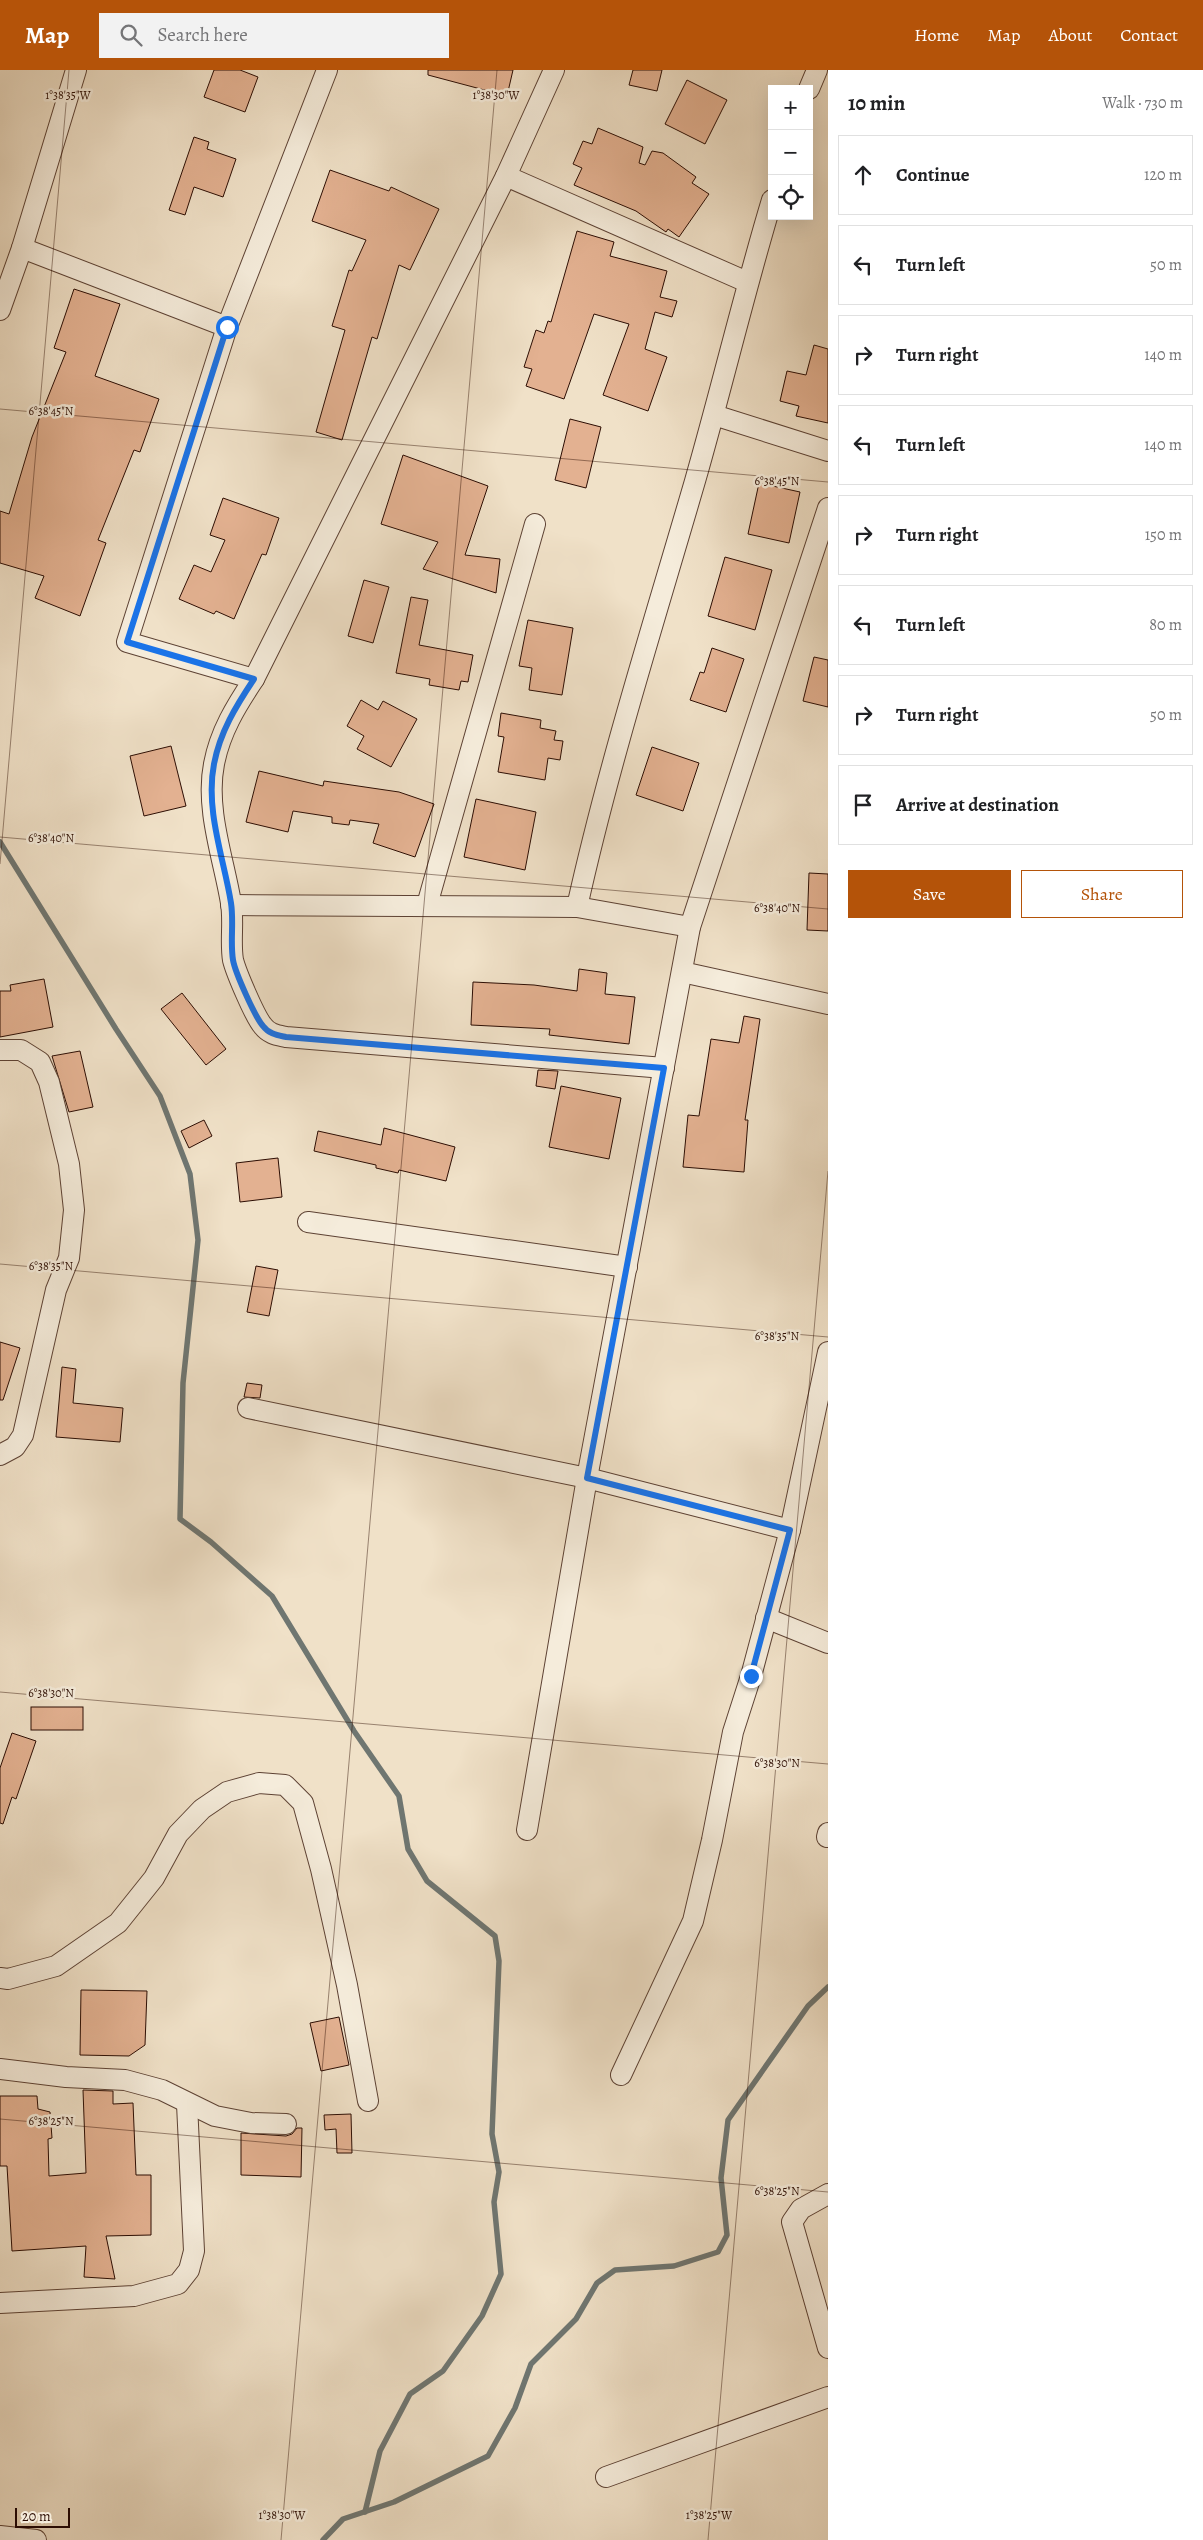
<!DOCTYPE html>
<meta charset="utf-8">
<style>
:root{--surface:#fff;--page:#f2f2f2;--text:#202124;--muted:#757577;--line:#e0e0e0;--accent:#b45309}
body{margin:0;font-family:Alegreya,serif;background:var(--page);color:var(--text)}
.controls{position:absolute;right:15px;top:15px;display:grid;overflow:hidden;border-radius:0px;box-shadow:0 5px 20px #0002}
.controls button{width:45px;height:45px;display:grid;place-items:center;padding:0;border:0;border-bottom:1px solid var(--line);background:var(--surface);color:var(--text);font:25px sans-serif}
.scale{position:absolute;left:15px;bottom:12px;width:55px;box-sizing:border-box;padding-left:5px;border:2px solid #2c0d03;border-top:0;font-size:14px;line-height:18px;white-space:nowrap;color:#2c0d03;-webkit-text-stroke:4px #f5ecdb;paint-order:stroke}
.stop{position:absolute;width:15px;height:15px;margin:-11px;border:4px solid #1a73e8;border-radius:50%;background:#fff}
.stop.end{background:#1a73e8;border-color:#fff;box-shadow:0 1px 5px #0008}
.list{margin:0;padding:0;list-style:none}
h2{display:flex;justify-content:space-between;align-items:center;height:65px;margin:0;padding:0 20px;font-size:21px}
h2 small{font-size:16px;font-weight:400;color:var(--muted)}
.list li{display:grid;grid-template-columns:32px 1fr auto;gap:15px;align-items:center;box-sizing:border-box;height:80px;margin:0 10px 10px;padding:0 10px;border:1px solid var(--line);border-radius:0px}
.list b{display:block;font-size:19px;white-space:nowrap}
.list em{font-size:16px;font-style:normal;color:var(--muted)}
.actions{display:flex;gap:10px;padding:15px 20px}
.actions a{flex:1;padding:11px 0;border:1px solid var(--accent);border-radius:0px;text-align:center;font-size:18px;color:var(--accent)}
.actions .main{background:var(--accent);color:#fff}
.icon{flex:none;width:28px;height:28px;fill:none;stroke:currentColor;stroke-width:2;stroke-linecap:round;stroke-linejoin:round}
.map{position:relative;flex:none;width:828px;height:2470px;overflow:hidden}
header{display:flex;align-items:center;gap:30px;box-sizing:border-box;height:70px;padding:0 25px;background:var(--accent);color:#fff}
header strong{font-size:24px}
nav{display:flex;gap:28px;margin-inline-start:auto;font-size:18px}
.search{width:350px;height:45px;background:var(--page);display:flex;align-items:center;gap:12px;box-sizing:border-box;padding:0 18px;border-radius:0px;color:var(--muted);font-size:19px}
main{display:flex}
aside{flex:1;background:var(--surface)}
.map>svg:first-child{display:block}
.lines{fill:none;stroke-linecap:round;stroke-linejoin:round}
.stream{stroke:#6f7671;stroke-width:5.5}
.building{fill:#e3b191;stroke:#2c0d03}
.minor-casing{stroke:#5d4234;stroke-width:22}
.minor{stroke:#f5ecdb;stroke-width:20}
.route{stroke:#1a73e8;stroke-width:6}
.ticks{fill:none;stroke:#2c0d03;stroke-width:1;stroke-opacity:0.45}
.ticks-label{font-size:12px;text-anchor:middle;fill:#2c0d03;stroke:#f5ecdb;stroke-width:5;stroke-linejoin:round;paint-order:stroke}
</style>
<header>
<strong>Map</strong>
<div class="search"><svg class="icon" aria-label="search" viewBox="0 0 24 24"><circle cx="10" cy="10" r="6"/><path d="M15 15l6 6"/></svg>Search here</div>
<nav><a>Home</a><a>Map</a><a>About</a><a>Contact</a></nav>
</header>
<main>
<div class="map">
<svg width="828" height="2470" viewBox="0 0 828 2470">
<rect width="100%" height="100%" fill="#f0e1c8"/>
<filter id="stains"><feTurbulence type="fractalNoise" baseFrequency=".004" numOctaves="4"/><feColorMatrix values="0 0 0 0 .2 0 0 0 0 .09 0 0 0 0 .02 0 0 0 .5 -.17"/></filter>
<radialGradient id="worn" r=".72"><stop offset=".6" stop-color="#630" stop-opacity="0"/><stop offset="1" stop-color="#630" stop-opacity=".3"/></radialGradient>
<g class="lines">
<!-- stream -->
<g class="stream">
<polyline points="0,772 116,959 160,1026 190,1104 198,1170 183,1313 180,1449 211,1472 272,1526 354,1661 399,1726 408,1779 427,1811 495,1866 499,1891 492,2064 499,2102 494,2132 501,2204 482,2246 443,2301 410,2324 380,2381 365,2442"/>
<polyline points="323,2470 343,2449 394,2432 488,2386 515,2338 531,2294 576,2249 597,2213 615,2200 674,2196 718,2182 727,2165 721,2108 728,2050 808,1936 828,1917"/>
</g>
</g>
<!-- building -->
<g class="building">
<polygon points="214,0 240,0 258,7 245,42 204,27"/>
<polygon points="428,0 513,0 507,26 428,5"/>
<polygon points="633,0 662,0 657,21 629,15"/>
<polygon points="687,10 727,30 705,74 665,54"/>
<polygon points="598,58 643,77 639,93 645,95 652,81 663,83 696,107 692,113 709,124 679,167 668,159 666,162 636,141 574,115 582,98 573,94 583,71 592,74"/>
<polygon points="194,67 209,72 207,79 236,89 223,127 194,117 185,145 169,140"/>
<polygon points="330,100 389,121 391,117 439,139 410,200 399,195 377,269 372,267 342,370 316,362 345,260 332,256 349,200 352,201 366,170 312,151"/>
<polygon points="577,161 614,172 610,186 667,201 660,227 677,231 672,247 655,242 645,279 667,287 648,341 603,325 629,254 594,244 564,329 526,316 532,299 524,297 536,260 544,263 548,251 551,252"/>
<polygon points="74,219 120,234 95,306 159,329 140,382 134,380 98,470 106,473 80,546 35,528 44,506 0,493 0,441 9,444 32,367 66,282 54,278"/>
<polygon points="814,275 828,279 828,353 796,346 799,336 780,331 787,301 806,305"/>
<polygon points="570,349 601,357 586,418 555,410"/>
<polygon points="403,385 488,416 465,485 500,489 496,523 423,499 438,472 381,454"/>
<polygon points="759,413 800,422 789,473 748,464"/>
<polygon points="223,428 279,448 266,485 262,484 234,549 216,541 214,544 179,529 194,495 211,502 225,470 210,465"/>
<polygon points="725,487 772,500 755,560 708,546"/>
<polygon points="364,510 389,517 373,573 348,566"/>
<polygon points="411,527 428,530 419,575 473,585 468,612 461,611 459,620 429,615 430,609 396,603"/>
<polygon points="528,550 573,558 562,625 529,620 532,598 519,596"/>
<polygon points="712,578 744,589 726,642 690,630 700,602 704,603"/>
<polygon points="814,587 828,590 828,637 803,631"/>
<polygon points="361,630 378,640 383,631 417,649 391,697 357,679 364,666 347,656"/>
<polygon points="501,643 541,650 540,658 556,661 554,670 563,671 560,690 548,688 545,710 498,702 504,667 498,666"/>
<polygon points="171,676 186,736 144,746 130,686"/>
<polygon points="652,677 699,693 683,741 636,725"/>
<polygon points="259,701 323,716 324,711 399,722 434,734 415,787 373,773 379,754 350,750 349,755 332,753 332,747 293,741 288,762 246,752"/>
<polygon points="476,729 536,742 525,800 464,787"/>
<polygon points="809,803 828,804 828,861 807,860"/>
<polygon points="579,899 607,903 605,924 635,927 629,974 549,965 550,959 471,955 473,912 534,915 577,921"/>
<polygon points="44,909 53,957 0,967 0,921 11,921 10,915"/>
<polygon points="182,923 226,979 206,995 161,939"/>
<polygon points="744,946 760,949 745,1050 748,1050 744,1102 683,1097 688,1045 699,1046 711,969 739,973"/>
<polygon points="80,981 93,1037 69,1042 52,986"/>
<polygon points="538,1000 558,1001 555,1019 536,1016"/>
<polygon points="561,1016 621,1028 609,1089 549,1077"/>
<polygon points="204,1050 212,1066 189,1078 181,1061"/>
<polygon points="384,1058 455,1077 446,1111 399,1100 398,1103 376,1098 376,1095 314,1081 318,1061 381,1075"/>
<polygon points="278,1088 282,1127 240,1132 236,1093"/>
<polygon points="256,1196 278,1200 269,1246 247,1242"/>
<polygon points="0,1272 20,1278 3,1330 0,1330"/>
<polygon points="62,1297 76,1299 73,1333 123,1338 120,1372 56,1367"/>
<polygon points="247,1313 262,1315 260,1328 244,1327"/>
<rect x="31" y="1637" width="52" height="23"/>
<polygon points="12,1663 36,1671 16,1729 12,1727 3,1754 0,1753 0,1698"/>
<polygon points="81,1920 147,1921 145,1975 129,1986 80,1985"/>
<polygon points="339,1947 349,1995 321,2001 310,1953"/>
<polygon points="83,2020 113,2021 113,2034 133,2033 136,2105 151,2105 151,2165 106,2166 115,2209 84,2207 86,2176 12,2181 7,2096 0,2096 0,2026 37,2026 38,2039 50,2042 52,2068 48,2069 49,2106 86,2103"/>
<polygon points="351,2044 352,2083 337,2083 336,2059 325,2060 324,2045"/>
<polygon points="297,2058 302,2058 301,2107 241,2105 241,2063 286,2066 292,2064"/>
</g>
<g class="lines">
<!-- minor casing -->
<g class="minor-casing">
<g id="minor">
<path d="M 554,0 L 506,106 L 254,609 C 236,636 220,662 214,694 C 205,739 224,790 231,833 C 234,852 230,872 233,890 C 236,902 255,947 263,956 C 269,964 277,965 286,967 L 664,998"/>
<polyline points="809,19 817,0"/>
<polyline points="506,106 747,212"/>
<polyline points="22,178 227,257"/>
<polyline points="0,240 22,178 76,0"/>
<polyline points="714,345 828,381"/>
<polyline points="254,609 127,572 227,257 327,0"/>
<polyline points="231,835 577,837 690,857"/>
<polyline points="427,835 535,454"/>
<path d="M 577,837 C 609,693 654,552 695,411 C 722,317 744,223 772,130"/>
<polyline points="682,902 828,934"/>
<polyline points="0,980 21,980 40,992 49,1012 69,1094 74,1140 69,1188 56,1220 23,1365 15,1377 0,1385"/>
<polyline points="308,1152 627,1197"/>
<polyline points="248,1338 587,1408 790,1460"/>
<polyline points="766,1548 828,1573"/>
<polyline points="527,1760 587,1408 690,857 828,438"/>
<polyline points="827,1767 828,1763"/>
<polyline points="0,1908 8,1909 56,1896 118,1853 154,1808 178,1764 202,1739 227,1722 259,1713 285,1715 303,1733 321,1799 347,1915 368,2031"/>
<polyline points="0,1999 66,2007 125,2010 162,2020 215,2046 251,2053 286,2054"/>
<polyline points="621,2005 693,1851 712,1770 733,1662 751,1606 790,1460 828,1282"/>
<polyline points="828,2124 801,2139 792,2152 828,2278"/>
<polyline points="0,2233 134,2226 178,2214 189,2200 194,2181 187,2034"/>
<polyline points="606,2407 828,2327"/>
<polyline points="0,2466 36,2470"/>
</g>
</g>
<!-- minor -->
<use href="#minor" class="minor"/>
</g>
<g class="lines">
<!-- route -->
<path class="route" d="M 227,257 L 127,572 L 254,609 C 236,636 220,662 214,694 C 205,740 224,789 231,833 C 234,852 230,872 233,890 C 235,902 255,947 263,956 C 269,964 277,965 286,967 L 664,998 L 587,1408 L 790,1460 L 751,1606"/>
</g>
<!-- ticks -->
<path class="ticks" d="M 0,339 L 828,412M 0,767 L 828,839M 0,794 L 69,0M 0,1194 L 828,1267M 0,1622 L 828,1694M 0,2049 L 828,2122M 281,2470 L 497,0M 708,2470 L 828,1101"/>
<g class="ticks-label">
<text x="496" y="29">1°38'30"W</text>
<text x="68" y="29">1°38'35"W</text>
<text x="51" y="345">6°38'45"N</text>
<text x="777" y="415">6°38'45"N</text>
<text x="51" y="772">6°38'40"N</text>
<text x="777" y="842">6°38'40"N</text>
<text x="51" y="1200">6°38'35"N</text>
<text x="777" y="1270">6°38'35"N</text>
<text x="51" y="1627">6°38'30"N</text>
<text x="777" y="1697">6°38'30"N</text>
<text x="51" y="2055">6°38'25"N</text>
<text x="777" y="2125">6°38'25"N</text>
<text x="282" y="2449">1°38'30"W</text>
<text x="709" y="2449">1°38'25"W</text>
</g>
<rect width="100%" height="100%" filter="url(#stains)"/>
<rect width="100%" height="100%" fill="url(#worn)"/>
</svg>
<div class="controls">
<button>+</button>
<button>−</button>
<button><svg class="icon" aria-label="locate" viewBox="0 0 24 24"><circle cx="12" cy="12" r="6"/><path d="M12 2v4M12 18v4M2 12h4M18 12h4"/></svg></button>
</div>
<div class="scale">20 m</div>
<div class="stop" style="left:227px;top:257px"></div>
<div class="stop end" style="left:751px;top:1606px"></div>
</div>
<aside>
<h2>10 min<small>Walk · 730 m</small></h2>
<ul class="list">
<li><svg class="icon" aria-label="ahead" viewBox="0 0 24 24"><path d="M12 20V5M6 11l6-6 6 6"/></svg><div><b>Continue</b></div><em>120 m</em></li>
<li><svg class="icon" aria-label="left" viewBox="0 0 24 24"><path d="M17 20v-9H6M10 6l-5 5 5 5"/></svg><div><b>Turn left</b></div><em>50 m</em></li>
<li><svg class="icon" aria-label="right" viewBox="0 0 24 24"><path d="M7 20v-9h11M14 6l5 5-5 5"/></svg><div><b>Turn right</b></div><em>140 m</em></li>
<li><svg class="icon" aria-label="left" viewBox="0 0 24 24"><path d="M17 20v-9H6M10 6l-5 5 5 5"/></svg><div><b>Turn left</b></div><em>140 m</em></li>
<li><svg class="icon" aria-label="right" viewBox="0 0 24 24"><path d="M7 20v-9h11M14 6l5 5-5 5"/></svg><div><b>Turn right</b></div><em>150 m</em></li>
<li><svg class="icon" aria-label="left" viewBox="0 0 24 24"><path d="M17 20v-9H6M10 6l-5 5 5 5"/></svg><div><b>Turn left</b></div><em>80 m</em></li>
<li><svg class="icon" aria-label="right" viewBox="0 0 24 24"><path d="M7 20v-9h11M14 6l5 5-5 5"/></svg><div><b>Turn right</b></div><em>50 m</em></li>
<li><svg class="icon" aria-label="arrive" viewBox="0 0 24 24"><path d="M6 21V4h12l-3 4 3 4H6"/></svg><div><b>Arrive at destination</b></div></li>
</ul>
<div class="actions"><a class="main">Save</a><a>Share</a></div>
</aside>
</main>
